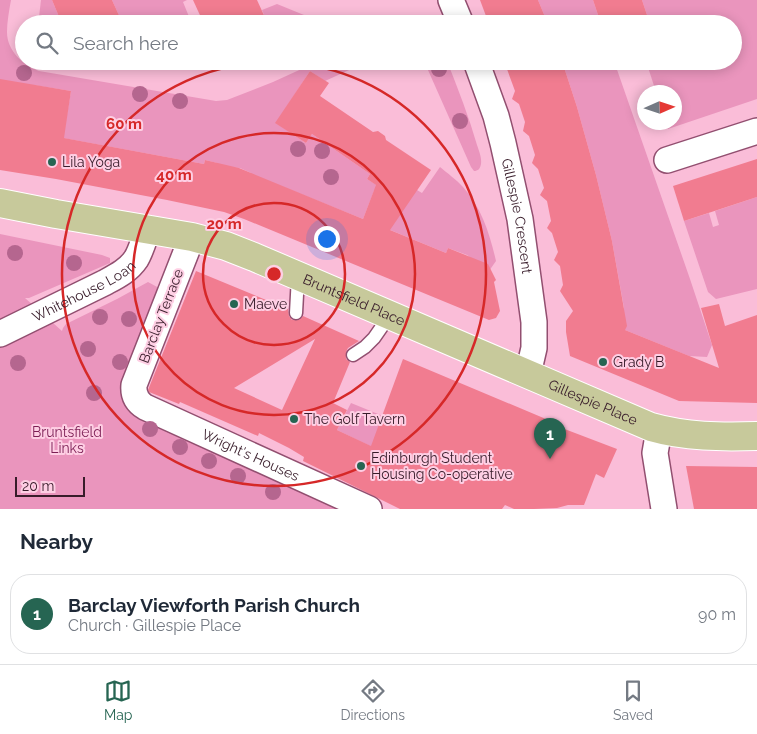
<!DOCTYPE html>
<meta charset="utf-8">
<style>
:root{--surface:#fff;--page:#f2f2f3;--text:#1f2937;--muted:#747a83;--line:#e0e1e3;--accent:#266552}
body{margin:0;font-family:Raleway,sans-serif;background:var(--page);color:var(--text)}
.compass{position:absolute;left:637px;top:85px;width:45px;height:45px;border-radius:50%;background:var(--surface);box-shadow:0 2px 12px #0003;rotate:87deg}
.scale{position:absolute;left:15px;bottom:12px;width:70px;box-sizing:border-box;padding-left:5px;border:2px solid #381c2a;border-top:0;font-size:14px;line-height:18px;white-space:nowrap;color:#381c2a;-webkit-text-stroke:4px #fecfe4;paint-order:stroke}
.you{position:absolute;left:326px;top:238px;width:18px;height:18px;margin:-12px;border:4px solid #fff;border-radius:50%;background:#1a73e8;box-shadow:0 0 0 8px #1a73e833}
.badge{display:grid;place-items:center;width:32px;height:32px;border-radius:50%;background:var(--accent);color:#fff;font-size:16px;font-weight:700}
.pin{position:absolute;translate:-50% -41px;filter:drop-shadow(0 1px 2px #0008)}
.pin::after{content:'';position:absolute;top:26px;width:18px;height:15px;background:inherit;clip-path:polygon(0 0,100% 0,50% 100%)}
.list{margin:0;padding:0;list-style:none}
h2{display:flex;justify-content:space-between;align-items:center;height:65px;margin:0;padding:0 20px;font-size:21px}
h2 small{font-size:16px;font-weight:400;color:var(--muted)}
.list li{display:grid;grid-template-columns:32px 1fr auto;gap:15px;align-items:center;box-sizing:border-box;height:80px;margin:0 10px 10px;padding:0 10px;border:1px solid var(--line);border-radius:20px}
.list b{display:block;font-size:19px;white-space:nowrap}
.list p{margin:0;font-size:16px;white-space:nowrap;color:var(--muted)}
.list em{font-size:16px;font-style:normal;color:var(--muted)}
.icon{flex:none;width:28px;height:28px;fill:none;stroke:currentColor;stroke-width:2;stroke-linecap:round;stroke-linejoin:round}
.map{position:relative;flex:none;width:757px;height:509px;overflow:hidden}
.search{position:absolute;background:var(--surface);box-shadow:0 2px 12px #0003;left:15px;right:15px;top:15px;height:55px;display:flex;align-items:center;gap:12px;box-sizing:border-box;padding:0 18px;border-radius:28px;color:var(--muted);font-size:19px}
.sheet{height:155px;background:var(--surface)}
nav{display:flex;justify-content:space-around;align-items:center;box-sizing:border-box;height:70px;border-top:1px solid var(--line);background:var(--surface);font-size:14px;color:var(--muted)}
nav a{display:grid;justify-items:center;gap:2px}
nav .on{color:var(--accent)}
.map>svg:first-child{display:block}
.green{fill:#ea95bd}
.building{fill:#f17c90;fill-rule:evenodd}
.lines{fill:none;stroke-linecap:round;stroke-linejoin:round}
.service-casing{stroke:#924f70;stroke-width:15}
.minor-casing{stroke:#924f70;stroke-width:28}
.primary-casing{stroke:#fff;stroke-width:30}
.service{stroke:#fff;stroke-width:12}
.minor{stroke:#fff;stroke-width:25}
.primary{stroke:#c7c99b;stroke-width:28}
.tree{fill:#b5668f}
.ring{fill:none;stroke:#d62828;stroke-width:2.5}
.poi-dot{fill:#266552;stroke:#fecfe4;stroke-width:2}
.labels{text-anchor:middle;stroke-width:4;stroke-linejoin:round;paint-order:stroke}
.poi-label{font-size:14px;fill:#381c2a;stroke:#fecfe4;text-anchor:start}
.street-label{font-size:14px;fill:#381c2a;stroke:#fecfe4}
.park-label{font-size:14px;fill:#7c1e54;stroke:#fecfe4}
.centre{fill:#d62828;stroke:#fecfe4;stroke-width:2.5}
.ring-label{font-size:15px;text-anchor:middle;font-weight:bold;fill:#d62828;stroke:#fecfe4;stroke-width:4;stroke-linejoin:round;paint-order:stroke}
</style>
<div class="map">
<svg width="757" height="509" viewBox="0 0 757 509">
<rect width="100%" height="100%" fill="#fabdd8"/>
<!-- green -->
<g class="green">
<path d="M 0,0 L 11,0 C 9,11 7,22 7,32 C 7,51 23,65 39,71 L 216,101 L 227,100 L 273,82 L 319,61 L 369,61 L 325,81 L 310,71 L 276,123 L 306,143 L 312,134 L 370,174 L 367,179 L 381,188 L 417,190 L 422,193 L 440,167 C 447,173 457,180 463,187 C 482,208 490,235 496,261 L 489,271 L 467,255 L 448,248 L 446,253 L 383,227 L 374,191 L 363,219 L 261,178 L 250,177 L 251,173 L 240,168 L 216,167 L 217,163 L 205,160 L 204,164 L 63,138 L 71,91 L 33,85 L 0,91 Z"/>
<polygon points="41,0 52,0 62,24 40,24 39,17"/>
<polygon points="112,0 187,0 183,2 192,24 123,24"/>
<polygon points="538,0 593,0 601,24 548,24"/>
<polygon points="642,0 757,0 757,99 668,129 666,123 674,122 674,92 656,92 646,61 733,61 733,24 650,24"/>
<polygon points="277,4 304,15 300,24 268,24 262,10"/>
<path d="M 424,61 L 447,61 C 458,89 469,117 477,145 C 479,151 482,158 481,164 C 480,169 478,171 474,171 L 471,167 Z"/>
<polygon points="562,61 614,61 690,279 712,345 707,357 689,356 625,330 614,327 624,308 612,241 596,175 577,107"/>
<polygon points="757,197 757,289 716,299 708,292 684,221 709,213 713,227 719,225 715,211"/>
<polygon points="0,234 102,255 110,258 110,263 29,298 25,298 62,331 63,328 66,324 117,299 148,282 159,288 122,396 124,403 128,408 258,467 348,509 0,509"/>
<polygon points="351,403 383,416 426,473 337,430"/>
</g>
<!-- building -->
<g class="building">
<polygon points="52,0 112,0 123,24 62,24"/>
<polygon points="193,0 257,0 268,24 204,24"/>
<polygon points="480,0 538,0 548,24 489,24"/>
<polygon points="593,0 642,0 650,24 601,24"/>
<polygon points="504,61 562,61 577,107 596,175 612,241 627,326 625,330 719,368 701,308 719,304 725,326 757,315 757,403 679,401 570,356 566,332 566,321 573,311 560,291 563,285 560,266 554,260 558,252 552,233 547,228 551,221 547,201 540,195 544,188 538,169 532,163 535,155 529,136 523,131 525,122 519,104 512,99 515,91"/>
<polygon points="310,71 329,83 320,96 373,132 378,131 385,136 386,140 431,170 390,230 446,253 448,248 488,264 496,280 494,282 500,311 496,318 489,320 244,219 224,212 167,200 56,179 0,170 0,79 71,91 64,138 204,164 205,160 239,168 363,219 376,185 367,179 370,174 312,134 306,143 275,123"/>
<polygon points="757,159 757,197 684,221 673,186"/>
<path d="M 196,271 L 288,309 L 289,316 L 292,320 L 299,320 L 303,316 L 359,341 L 348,348 L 346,352 L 346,359 L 350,362 L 333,403 L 347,410 L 337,430 L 371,446 L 403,359 L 553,422 L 554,425 L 617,449 L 604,478 L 596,474 L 584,505 L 568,505 L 557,508 L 534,509 L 514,509 L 505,505 L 502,509 L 400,509 L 303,461 L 304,457 L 289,448 L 259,433 L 258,436 L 180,402 L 179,404 L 149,392 L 148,390 ZM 315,339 L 282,410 L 234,388 Z"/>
<polygon points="686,466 757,467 757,509 694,509"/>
</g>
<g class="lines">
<!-- service casing -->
<g class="service-casing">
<g id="service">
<polyline points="296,313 298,276"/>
<polyline points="353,355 365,347 374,338 390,315"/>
</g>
</g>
<!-- minor casing -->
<g class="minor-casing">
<g id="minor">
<polyline points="451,0 461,24"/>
<path id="s1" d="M 476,61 L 496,116 L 503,143 L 520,219 L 534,322 L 534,348 L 528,374"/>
<polyline points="667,160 757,131"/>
<path id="s2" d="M 192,237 L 134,385 C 133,395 137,402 145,407 L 369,509"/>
<path id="s3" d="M 0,334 L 104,283 C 115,277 128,271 136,259 C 141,251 144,239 148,229"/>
<polyline points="659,430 655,453 664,509"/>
</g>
</g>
<!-- primary casing -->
<g class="primary-casing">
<g id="primary">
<path id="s4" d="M 0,203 L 56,214 L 192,237 L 226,246 L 254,257 L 651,427 C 686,437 721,437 757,436"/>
</g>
</g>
<!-- service -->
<use href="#service" class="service"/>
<!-- minor -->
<use href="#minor" class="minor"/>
<!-- primary -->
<use href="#primary" class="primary"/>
</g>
<!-- trees -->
<g class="tree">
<circle cx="439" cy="69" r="8"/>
<circle cx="24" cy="73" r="8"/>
<circle cx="140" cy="94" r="8"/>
<circle cx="180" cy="101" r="8"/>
<circle cx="460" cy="121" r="8"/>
<circle cx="298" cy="149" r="8"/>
<circle cx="322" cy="151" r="8"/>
<circle cx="331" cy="177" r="8"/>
<circle cx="15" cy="253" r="8"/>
<circle cx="74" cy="263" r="8"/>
<circle cx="100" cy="317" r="8"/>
<circle cx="129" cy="319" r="8"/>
<circle cx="88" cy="349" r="8"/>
<circle cx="120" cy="362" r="8"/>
<circle cx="18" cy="363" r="8"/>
<circle cx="94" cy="393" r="8"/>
<circle cx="150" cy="429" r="8"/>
<circle cx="180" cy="447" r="8"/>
<circle cx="209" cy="461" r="8"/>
<circle cx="238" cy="476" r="8"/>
<circle cx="273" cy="492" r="8"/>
</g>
<!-- distance rings -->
<g class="ring">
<circle cx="274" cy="274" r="71"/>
<circle cx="274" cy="274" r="141"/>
<circle cx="274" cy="274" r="212"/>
</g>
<!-- markers -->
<g class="poi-dot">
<circle cx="52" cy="162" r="5"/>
<circle cx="234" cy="304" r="5"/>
<circle cx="603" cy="362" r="5"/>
<circle cx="294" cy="419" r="5"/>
<circle cx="361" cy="466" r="5"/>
</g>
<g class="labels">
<!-- poi labels -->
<g class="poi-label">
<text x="62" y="167">Lila Yoga</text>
<text x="244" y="309">Maeve</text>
<text x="613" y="367">Grady B</text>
<text x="304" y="424">The Golf Tavern</text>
<text x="371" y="463">Edinburgh Student<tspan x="371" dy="16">Housing Co-operative</tspan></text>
</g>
<!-- street labels -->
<g class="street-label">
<text dy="5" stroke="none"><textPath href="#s1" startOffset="161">Gillespie Crescent</textPath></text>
<text dy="5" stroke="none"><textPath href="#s3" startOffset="94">Whitehouse Loan</textPath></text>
<text dy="5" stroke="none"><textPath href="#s4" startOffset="369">Bruntsfield Place</textPath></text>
<text transform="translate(161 316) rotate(-69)" y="5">Barclay Terrace</text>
<text dy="5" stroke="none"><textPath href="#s4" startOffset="629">Gillespie Place</textPath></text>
<text dy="5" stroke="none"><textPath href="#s2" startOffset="301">Wright's Houses</textPath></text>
</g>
<!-- park labels -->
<g class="park-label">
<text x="67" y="437">Bruntsfield<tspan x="67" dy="16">Links</tspan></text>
</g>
</g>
<circle cx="274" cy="274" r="8" class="centre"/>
<g class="ring-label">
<text x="124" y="129">60 m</text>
<text x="174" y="180">40 m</text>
<text x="224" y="229">20 m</text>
</g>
</svg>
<svg class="compass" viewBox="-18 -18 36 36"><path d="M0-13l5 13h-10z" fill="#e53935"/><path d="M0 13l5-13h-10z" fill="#747a83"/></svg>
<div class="scale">20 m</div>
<div class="you"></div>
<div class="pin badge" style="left:550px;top:459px">1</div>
<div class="search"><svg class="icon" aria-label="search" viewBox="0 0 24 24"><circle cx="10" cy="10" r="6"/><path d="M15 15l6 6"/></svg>Search here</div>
</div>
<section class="sheet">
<h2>Nearby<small></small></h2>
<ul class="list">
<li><span class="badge">1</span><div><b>Barclay Viewforth Parish Church</b><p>Church · Gillespie Place</p></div><em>90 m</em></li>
</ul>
</section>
<nav>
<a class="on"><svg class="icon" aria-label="map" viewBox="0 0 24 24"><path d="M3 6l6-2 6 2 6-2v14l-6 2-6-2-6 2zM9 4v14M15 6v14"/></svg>Map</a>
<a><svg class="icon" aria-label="directions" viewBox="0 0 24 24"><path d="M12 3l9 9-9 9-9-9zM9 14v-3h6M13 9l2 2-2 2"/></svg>Directions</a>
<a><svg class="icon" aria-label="saved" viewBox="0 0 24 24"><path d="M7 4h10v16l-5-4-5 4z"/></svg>Saved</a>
</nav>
